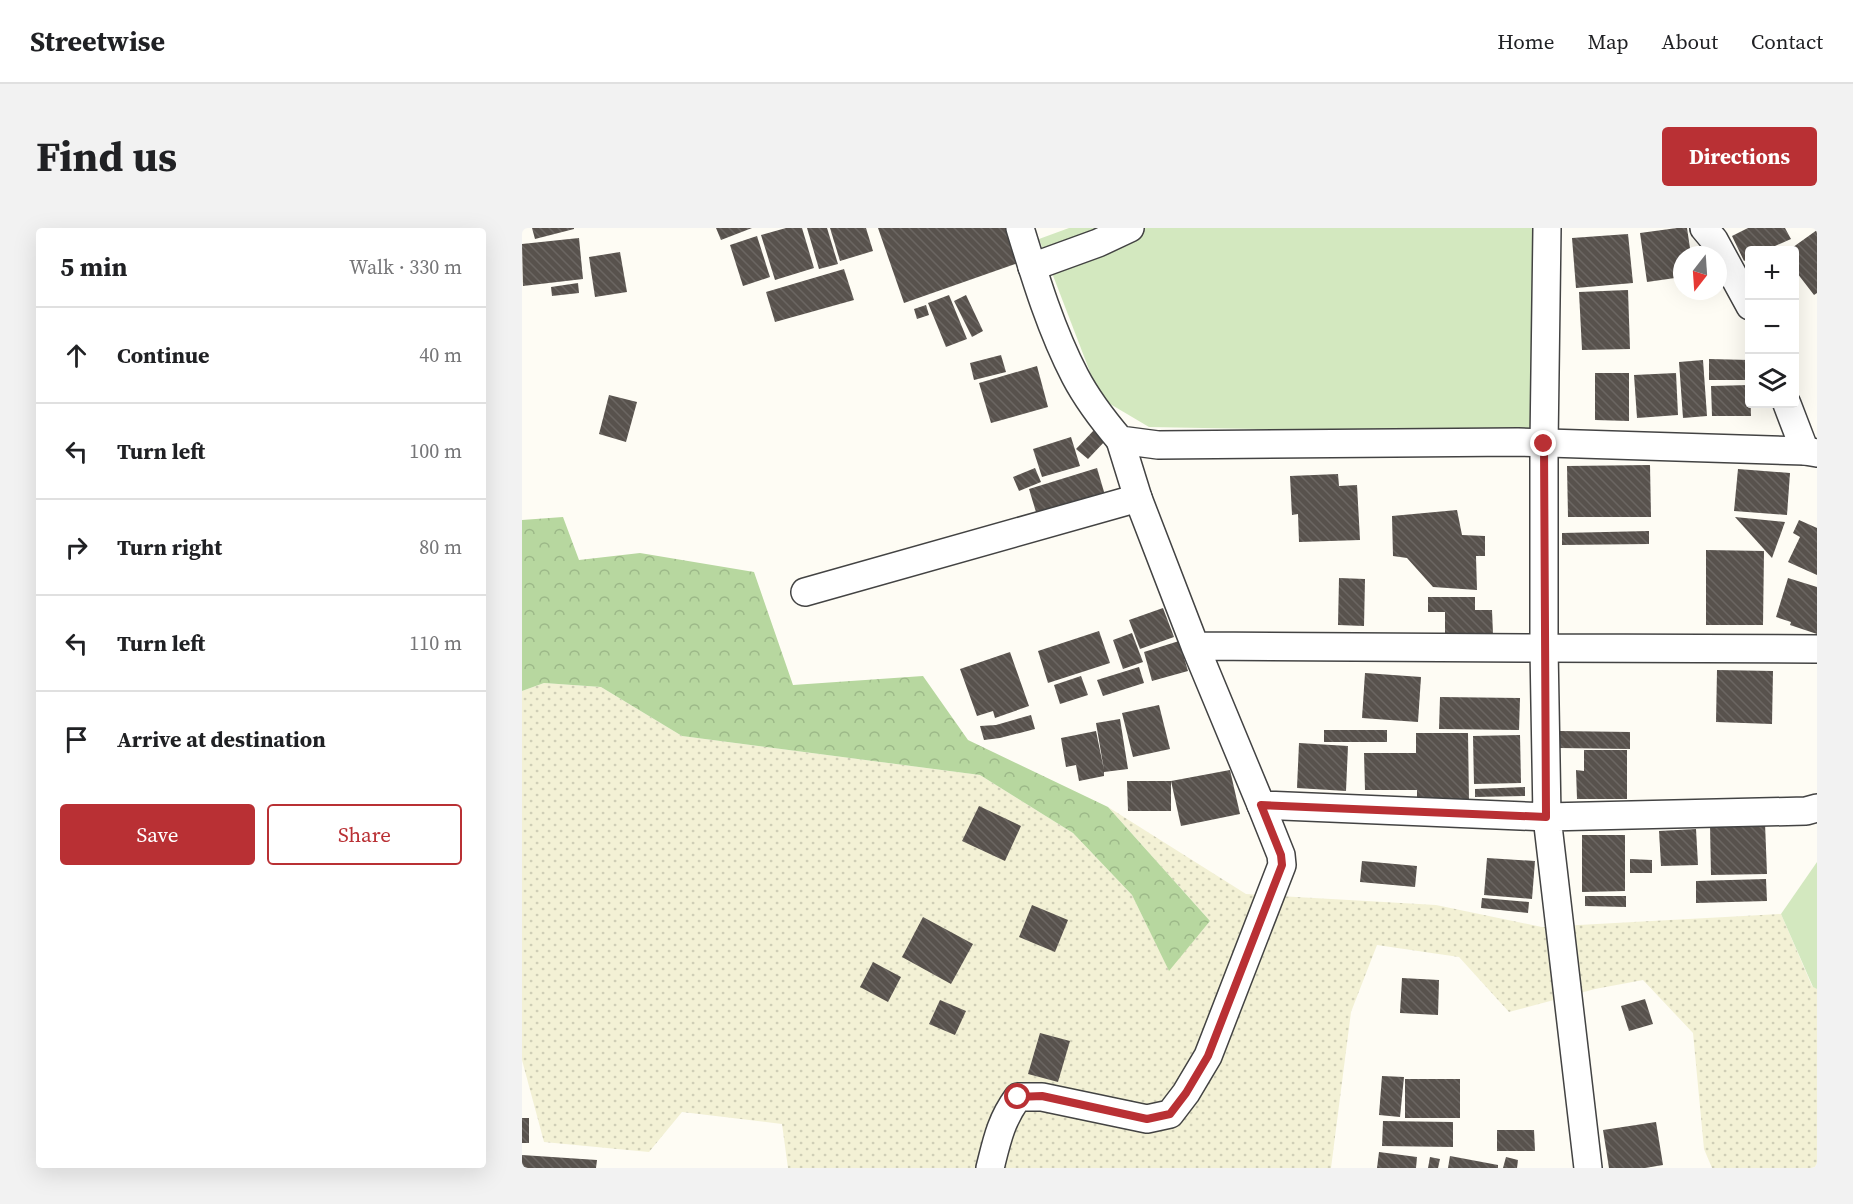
<!DOCTYPE html>
<meta charset="utf-8">
<style>
:root{--surface:#fff;--page:#f2f2f2;--text:#202124;--muted:#757577;--line:#e0e0e0;--accent:#b93034}
body{margin:0;font-family:"Source Serif 4",serif;background:var(--page);color:var(--text)}
.controls{position:absolute;right:18px;top:18px;display:grid;overflow:hidden;border-radius:6px;box-shadow:0 6px 24px #0002}
.controls button{width:54px;height:54px;display:grid;place-items:center;padding:0;border:0;border-bottom:2px solid var(--line);background:var(--surface);color:var(--text);font:30px sans-serif}
.compass{position:absolute;left:1151px;top:18px;width:54px;height:54px;border-radius:50%;background:var(--surface);box-shadow:0 6px 24px #0002;rotate:197deg}
.stop{position:absolute;width:18px;height:18px;margin:-14px;border:4px solid #b93034;border-radius:50%;background:#fff}
.stop.end{background:#b93034;border-color:#fff;box-shadow:0 2px 6px #0008}
.list{margin:0;padding:0;list-style:none}
h2{display:flex;justify-content:space-between;align-items:center;height:78px;margin:0;padding:0 24px;font-size:26px}
h2 small{font-size:20px;font-weight:400;color:var(--muted)}
.list li{display:grid;grid-template-columns:39px 1fr auto;gap:18px;align-items:center;box-sizing:border-box;height:96px;padding:0 24px;border-top:2px solid var(--line)}
.list b{display:block;font-size:22px;white-space:nowrap}
.list em{font-size:20px;font-style:normal;color:var(--muted)}
.actions{display:flex;gap:12px;padding:18px 24px}
.actions a{flex:1;padding:14px 0;border:2px solid var(--accent);border-radius:6px;text-align:center;font-size:21px;color:var(--accent)}
.actions .main{background:var(--accent);color:#fff}
.icon{flex:none;width:33px;height:33px;fill:none;stroke:currentColor;stroke-width:2;stroke-linecap:round;stroke-linejoin:round}
.map{position:relative;flex:none;width:1295px;height:940px;overflow:hidden;border-radius:6px}
header{display:flex;align-items:center;gap:36px;box-sizing:border-box;height:84px;padding:0 30px;background:var(--surface);border-bottom:2px solid var(--line)}
header strong{font-size:28px}
nav{display:flex;gap:33px;margin-inline-start:auto;font-size:21px}
.intro{display:flex;align-items:center;justify-content:space-between;box-sizing:border-box;height:144px;padding:0 36px}
h1{margin:0;font-size:42px}
.button{padding:15px 27px;border-radius:6px;background:var(--accent);color:#fff;font-size:21px;font-weight:700}
main{display:flex;gap:36px;padding:0 36px}
aside{flex:1;background:var(--surface);border-radius:6px;box-shadow:0 6px 24px #0002}
.map>svg:first-child{display:block}
.farmland{fill:url(#farmland-dots)}
.grass{fill:#d3e8bf}
.forest{fill:url(#forest-crowns)}
.building{fill:url(#building-back-hatch)}
.lines{fill:none;stroke-linecap:round;stroke-linejoin:round}
.minor-casing{stroke:#434343;stroke-width:30}
.minor{stroke:#fff;stroke-width:27}
.route{stroke:#b93034;stroke-width:8}
</style>
<header>
<strong>Streetwise</strong>
<nav><a>Home</a><a>Map</a><a>About</a><a>Contact</a></nav>
</header>
<div class="intro"><h1>Find us</h1><a class="button">Directions</a></div>
<main>
<aside>
<h2>5 min<small>Walk · 330 m</small></h2>
<ul class="list">
<li><svg class="icon" aria-label="ahead" viewBox="0 0 24 24"><path d="M12 20V5M6 11l6-6 6 6"/></svg><div><b>Continue</b></div><em>40 m</em></li>
<li><svg class="icon" aria-label="left" viewBox="0 0 24 24"><path d="M17 20v-9H6M10 6l-5 5 5 5"/></svg><div><b>Turn left</b></div><em>100 m</em></li>
<li><svg class="icon" aria-label="right" viewBox="0 0 24 24"><path d="M7 20v-9h11M14 6l5 5-5 5"/></svg><div><b>Turn right</b></div><em>80 m</em></li>
<li><svg class="icon" aria-label="left" viewBox="0 0 24 24"><path d="M17 20v-9H6M10 6l-5 5 5 5"/></svg><div><b>Turn left</b></div><em>110 m</em></li>
<li><svg class="icon" aria-label="arrive" viewBox="0 0 24 24"><path d="M6 21V4h12l-3 4 3 4H6"/></svg><div><b>Arrive at destination</b></div></li>
</ul>
<div class="actions"><a class="main">Save</a><a>Share</a></div>
</aside>
<div class="map">
<svg width="1295" height="940" viewBox="0 0 1295 940">
<defs>
<pattern id="farmland-dots" width="8" height="8" patternUnits="userSpaceOnUse" patternTransform="scale(1.5)"><rect width="8" height="8" fill="#f3f1d5"/><path d="M2 2h.1M6 6h.1" fill="none" stroke="#cfceb6" stroke-width="1.8" stroke-linecap="round"/></pattern>
<pattern id="forest-crowns" width="20" height="18" patternUnits="userSpaceOnUse" patternTransform="scale(1.5)"><rect width="20" height="18" fill="#b7d79f"/><path d="M2 6a3 3 0 1 1 6 0M12 15a3 3 0 1 1 6 0" fill="none" stroke="#9cb888"/></pattern>
<pattern id="building-back-hatch" width="6" height="6" patternUnits="userSpaceOnUse" patternTransform="scale(1.5)"><rect width="6" height="6" fill="#58524d"/><path d="M-1 5l2 2M0 0l6 6M5-1l2 2" fill="none" stroke="#6b6662"/></pattern>
</defs>
<rect width="100%" height="100%" fill="#fefcf4"/>
<!-- farmland -->
<polygon class="farmland" points="22,455 79,459 160,508 458,547 551,605 610,667 647,742 688,693 586,579 724,666 914,677 1020,699 1259,686 1290,758 1295,761 1295,940 1190,940 1182,921 1171,805 1121,752 1073,761 987,784 937,729 855,717 829,784 809,940 266,940 260,896 160,884 127,924 22,914 0,832 0,463"/>
<!-- grass -->
<g class="grass">
<polygon points="547,0 1019,0 1016,206 627,199 578,170 517,11"/>
<polygon points="1295,634 1295,761 1291,759 1259,686"/>
</g>
<!-- forest -->
<polygon class="forest" points="41,289 57,332 118,325 232,344 271,457 401,448 446,512 586,579 688,693 647,743 610,667 551,605 458,547 160,508 79,459 22,455 0,463 0,292"/>
<!-- building -->
<g class="building">
<polygon points="10,0 52,0 52,1 13,11"/>
<polygon points="194,0 230,0 199,12"/>
<polygon points="264,0 280,0 292,40 253,52 239,7"/>
<polygon points="285,0 305,0 316,36 297,41"/>
<polygon points="308,0 344,0 351,23 318,33"/>
<polygon points="356,0 487,0 499,34 382,75"/>
<polygon points="1155,0 1165,0 1169,27 1160,27 1160,49 1125,54 1118,5"/>
<polygon points="1226,0 1263,0 1269,11 1244,22 1228,22 1228,30 1222,33 1210,8"/>
<polygon points="1295,2 1295,65 1292,67 1272,41 1272,22 1267,22"/>
<polygon points="1106,6 1111,55 1054,60 1050,10"/>
<polygon points="235,8 248,49 221,58 208,17"/>
<polygon points="57,10 61,51 1,58 0,16"/>
<polygon points="98,24 105,64 73,69 67,29"/>
<polygon points="322,41 332,72 253,94 244,64"/>
<polygon points="56,55 57,65 30,68 29,59"/>
<polygon points="1106,62 1108,121 1060,122 1057,64"/>
<polygon points="427,67 445,111 424,119 406,75"/>
<polygon points="444,67 461,103 450,109 432,73"/>
<polygon points="404,77 407,87 395,91 392,81"/>
<polygon points="479,127 484,144 452,152 448,135"/>
<polygon points="1187,131 1228,132 1228,152 1187,152"/>
<polygon points="1181,132 1185,188 1161,190 1157,134"/>
<polygon points="515,138 526,179 469,195 457,155"/>
<polygon points="1073,145 1107,145 1107,193 1073,192"/>
<polygon points="1154,145 1156,187 1115,190 1112,147"/>
<polygon points="1228,157 1229,188 1190,188 1189,158"/>
<polygon points="87,167 115,174 104,214 77,206"/>
<polygon points="573,201 585,211 566,231 554,221"/>
<polygon points="549,209 558,238 520,249 511,221"/>
<polygon points="1128,237 1129,289 1046,289 1045,238"/>
<polygon points="513,240 519,254 497,263 491,249"/>
<polygon points="575,240 585,274 517,294 507,261"/>
<polygon points="1216,241 1268,245 1265,287 1212,283"/>
<polygon points="816,246 817,258 835,257 838,312 777,314 776,286 770,287 768,248"/>
<polygon points="935,282 940,307 963,308 963,328 954,328 955,362 911,359 885,330 871,328 870,288"/>
<polygon points="1213,289 1263,294 1250,330"/>
<polygon points="1277,292 1295,300 1295,347 1266,334 1278,309 1271,305"/>
<polygon points="1127,303 1127,316 1040,317 1040,305"/>
<polygon points="1184,322 1242,323 1241,397 1184,397"/>
<polygon points="817,350 843,351 842,398 816,397"/>
<polygon points="1266,350 1295,359 1295,406 1268,397 1269,394 1254,389"/>
<polygon points="906,369 953,369 953,382 970,382 971,406 923,406 923,384 906,384"/>
<polygon points="641,380 652,409 618,421 607,392"/>
<polygon points="577,403 588,435 526,455 516,423"/>
<polygon points="610,405 621,434 601,441 591,412"/>
<polygon points="657,413 666,443 630,453 622,424"/>
<polygon points="488,424 507,478 473,490 471,483 455,488 438,441"/>
<polygon points="617,439 622,455 581,468 575,452"/>
<polygon points="1195,442 1251,443 1250,496 1194,494"/>
<polygon points="843,445 899,449 896,494 840,490"/>
<polygon points="559,448 566,467 538,476 532,457"/>
<polygon points="918,469 998,470 997,502 917,501"/>
<polygon points="637,477 648,521 611,529 600,485"/>
<polygon points="509,487 513,501 478,510 462,512 458,498 474,497"/>
<polygon points="598,491 606,541 582,544 582,548 557,553 554,537 544,539 539,510 574,503 582,542 574,495"/>
<rect x="802" y="502" width="63" height="12"/>
<polygon points="1038,503 1108,504 1108,521 1037,520"/>
<polygon points="894,505 946,505 947,573 895,573 895,562 843,562 842,525 894,525"/>
<polygon points="998,507 999,555 952,556 951,508"/>
<polygon points="777,515 826,518 824,563 775,560"/>
<polygon points="1062,522 1105,522 1105,571 1055,571 1054,542 1062,543"/>
<polygon points="708,542 718,586 659,598 649,553"/>
<polygon points="605,553 649,553 649,583 606,583"/>
<polygon points="1003,559 1003,568 953,569 953,561"/>
<polygon points="457,578 499,598 483,633 440,613"/>
<polygon points="1243,595 1245,646 1189,647 1188,597"/>
<polygon points="1174,601 1176,637 1139,638 1137,603"/>
<polygon points="1060,607 1103,607 1103,663 1060,664"/>
<polygon points="965,630 1013,633 1010,671 962,667"/>
<polygon points="1108,631 1130,632 1130,645 1108,645"/>
<polygon points="840,633 895,638 893,659 838,654"/>
<polygon points="1244,651 1245,673 1174,675 1174,653"/>
<polygon points="1063,668 1104,668 1104,679 1063,678"/>
<polygon points="960,670 1007,674 1006,685 959,680"/>
<polygon points="510,677 546,692 533,724 497,709"/>
<polygon points="401,689 451,716 429,756 380,729"/>
<polygon points="351,734 379,749 366,774 338,759"/>
<polygon points="880,750 917,752 916,787 878,785"/>
<polygon points="1123,771 1131,796 1107,803 1099,778"/>
<polygon points="418,772 444,783 433,807 407,796"/>
<polygon points="518,805 548,813 536,854 506,846"/>
<polygon points="860,848 882,849 878,889 857,887"/>
<rect x="883" y="851" width="55" height="39"/>
<rect x="0" y="890" width="7" height="25"/>
<polygon points="861,893 931,894 931,919 860,918"/>
<polygon points="1134,894 1141,937 1123,940 1087,940 1081,902"/>
<polygon points="975,902 1012,902 1013,923 975,923"/>
<polygon points="857,924 895,929 894,940 855,940"/>
<polygon points="0,927 75,932 74,940 0,940"/>
<polygon points="928,928 976,937 976,940 926,940"/>
<polygon points="908,929 918,931 916,940 906,940"/>
<polygon points="984,929 996,932 995,940 981,940"/>
</g>
<g class="lines">
<!-- minor casing -->
<g class="minor-casing">
<g id="minor">
<path d="M 498,0 C 513,49 529,102 553,148 C 565,171 581,192 598,212 L 636,217 L 996,214 L 1283,223 L 1295,225"/>
<polyline points="1025,0 1022,216 1022,420 1295,421"/>
<polyline points="1182,0 1192,12 1228,78"/>
<polyline points="510,39 576,15 608,0"/>
<polyline points="1265,176 1283,223"/>
<polyline points="598,212 616,270 673,418 739,577 1025,589 1022,420 673,418"/>
<polyline points="283,364 616,270"/>
<path d="M 468,940 C 475,912 479,892 496,869 L 520,869 L 625,891 L 648,886 L 664,865 L 686,828 L 760,637 L 759,627 L 739,577"/>
<polyline points="1066,940 1025,589 1284,583 1295,580"/>
</g>
</g>
<!-- minor -->
<use href="#minor" class="minor"/>
</g>
<g class="lines">
<!-- route -->
<polyline class="route" points="496,869 520,868 625,891 648,886 664,865 686,828 760,637 759,627 739,577 1024,589 1022,216"/>
</g>
</svg>
<div class="controls">
<button>+</button>
<button>−</button>
<button><svg class="icon" aria-label="layers" viewBox="0 0 24 24"><path d="M12 4l9 5-9 5-9-5zM3 14l9 5 9-5"/></svg></button>
</div>
<svg class="compass" viewBox="-18 -18 36 36"><path d="M0-13l5 13h-10z" fill="#e53935"/><path d="M0 13l5-13h-10z" fill="#757577"/></svg>
<div class="stop" style="left:496px;top:869px"></div>
<div class="stop end" style="left:1022px;top:216px"></div>
</div>
</main>
